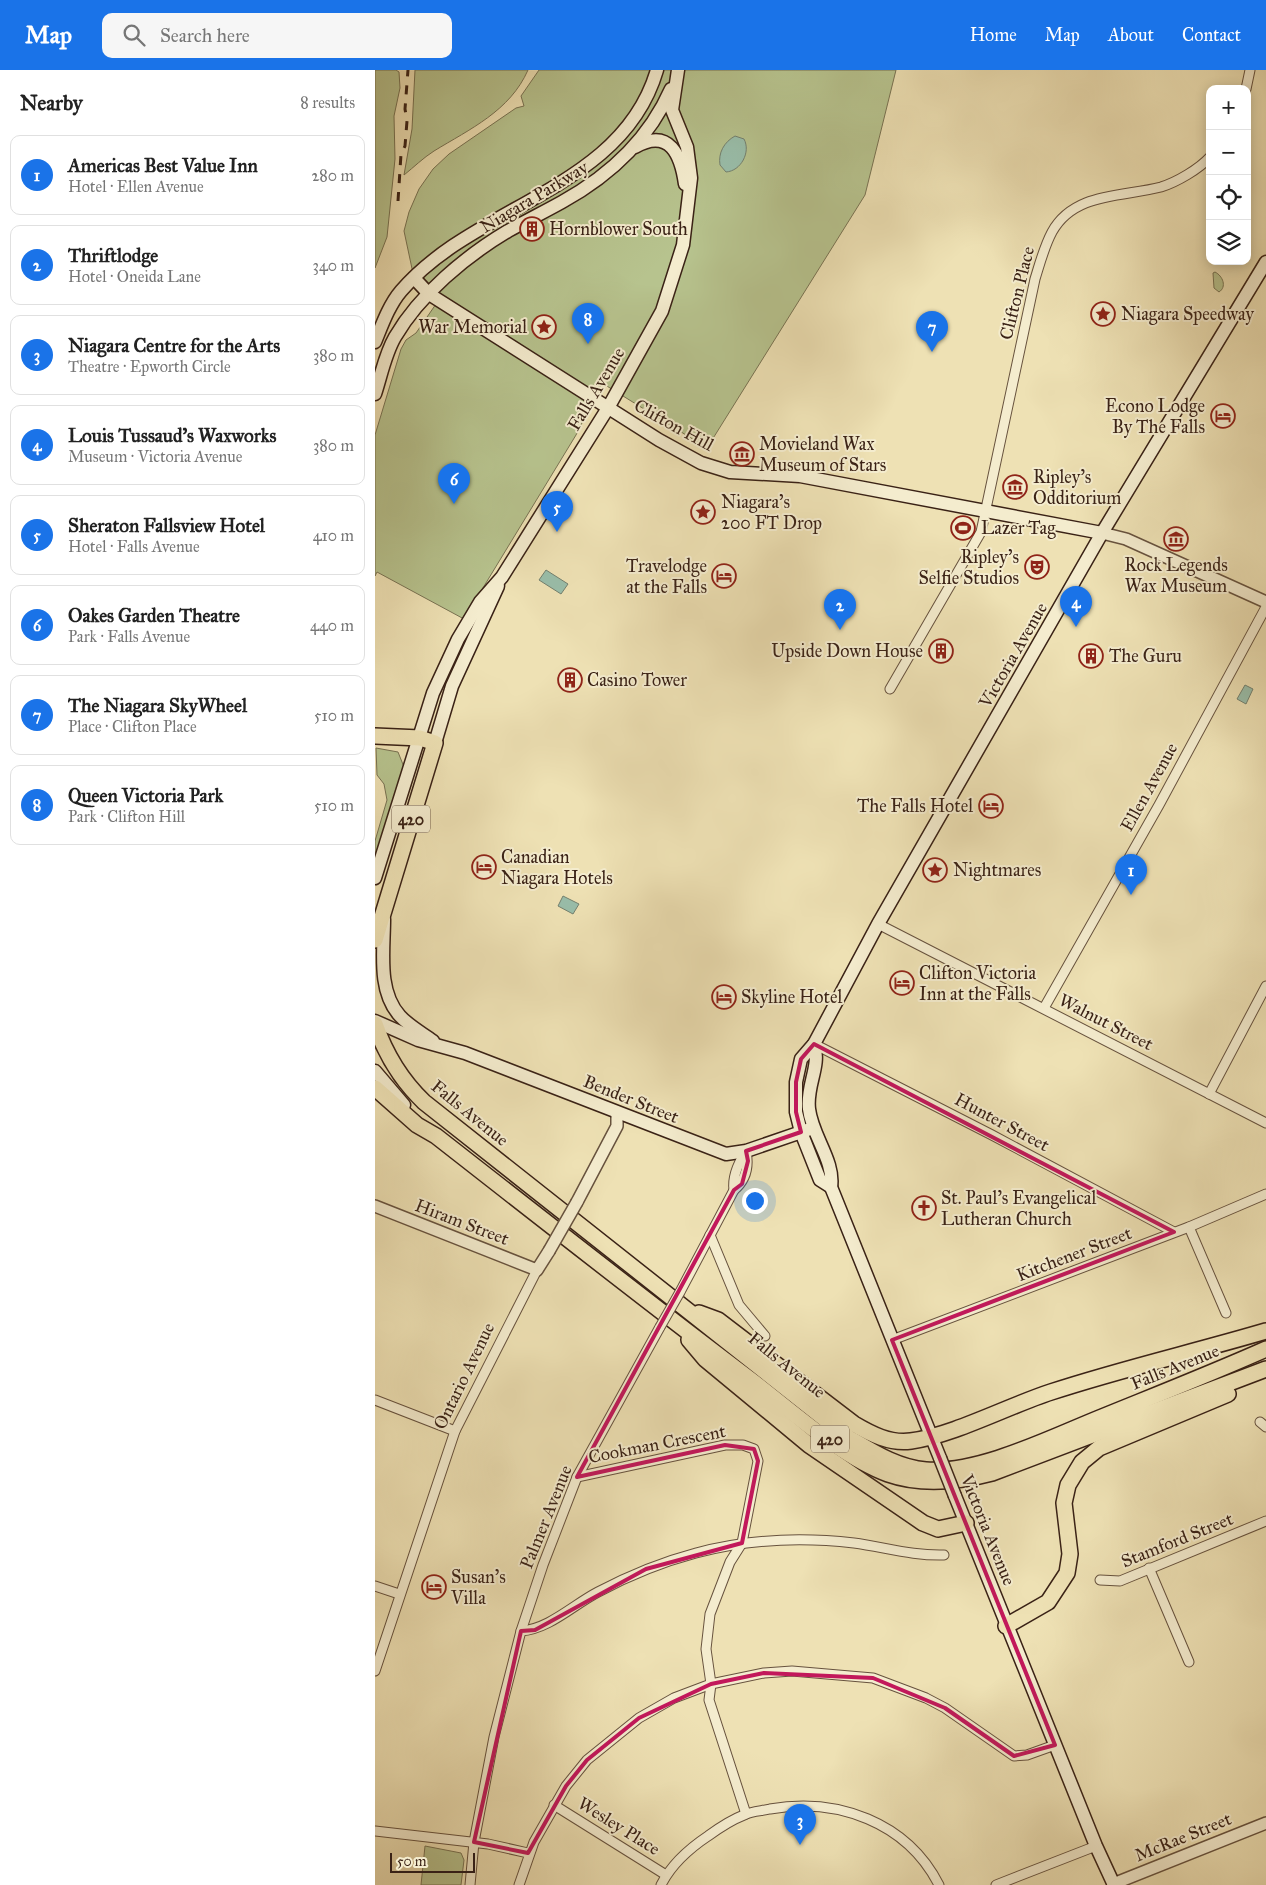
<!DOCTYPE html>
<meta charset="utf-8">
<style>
:root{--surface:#fff;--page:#f6f6f6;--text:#222;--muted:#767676;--line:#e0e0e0;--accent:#1a73e8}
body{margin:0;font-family:"IM FELL Great Primer",serif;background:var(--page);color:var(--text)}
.controls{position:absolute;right:15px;top:15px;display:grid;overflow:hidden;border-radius:10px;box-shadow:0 2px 12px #0003}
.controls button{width:45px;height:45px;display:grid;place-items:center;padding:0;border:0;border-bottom:1px solid var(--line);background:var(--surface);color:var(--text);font:25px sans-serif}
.scale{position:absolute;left:15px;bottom:12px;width:85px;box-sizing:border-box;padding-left:5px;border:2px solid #3a2216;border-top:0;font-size:14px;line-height:18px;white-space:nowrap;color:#3a2216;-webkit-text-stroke:4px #f4ecce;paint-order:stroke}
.you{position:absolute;left:379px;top:1130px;width:18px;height:18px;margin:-12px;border:4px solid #fff;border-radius:50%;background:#1a73e8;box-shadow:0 0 0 8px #1a73e833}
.badge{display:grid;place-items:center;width:32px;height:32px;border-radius:50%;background:var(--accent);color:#fff;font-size:16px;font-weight:700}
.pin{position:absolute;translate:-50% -41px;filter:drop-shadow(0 1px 2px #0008)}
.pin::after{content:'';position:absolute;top:26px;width:18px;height:15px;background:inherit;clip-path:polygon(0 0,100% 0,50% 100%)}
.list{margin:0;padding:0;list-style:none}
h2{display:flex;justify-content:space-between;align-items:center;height:65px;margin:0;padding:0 20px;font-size:21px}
h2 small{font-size:16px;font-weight:400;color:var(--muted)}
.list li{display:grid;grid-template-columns:32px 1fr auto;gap:15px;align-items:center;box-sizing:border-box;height:80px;margin:0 10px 10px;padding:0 10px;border:1px solid var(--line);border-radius:10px}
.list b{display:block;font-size:19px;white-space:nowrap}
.list p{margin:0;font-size:16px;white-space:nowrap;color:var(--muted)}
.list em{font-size:16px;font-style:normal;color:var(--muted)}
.icon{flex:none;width:28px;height:28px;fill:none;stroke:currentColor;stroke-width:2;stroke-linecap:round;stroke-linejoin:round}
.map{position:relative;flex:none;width:891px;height:1815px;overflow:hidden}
header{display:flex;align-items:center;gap:30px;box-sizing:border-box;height:70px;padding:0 25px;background:var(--accent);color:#fff}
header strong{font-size:24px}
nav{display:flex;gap:28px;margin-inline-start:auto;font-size:18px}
.search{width:350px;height:45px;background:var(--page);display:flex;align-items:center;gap:12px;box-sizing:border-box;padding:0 18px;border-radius:10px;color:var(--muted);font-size:19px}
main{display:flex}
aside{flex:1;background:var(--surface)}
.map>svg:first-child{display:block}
.green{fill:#b7c38e;stroke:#787252}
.water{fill:#99beaa;stroke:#73806f}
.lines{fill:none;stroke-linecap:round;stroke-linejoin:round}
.minor-casing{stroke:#67523e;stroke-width:11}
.tertiary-casing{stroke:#67523e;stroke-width:14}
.secondary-casing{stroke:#3a2216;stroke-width:15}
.trunk-casing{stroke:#3a2216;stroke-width:18}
.minor{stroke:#f4ecce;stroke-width:9}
.tertiary{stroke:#f4ecce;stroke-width:11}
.secondary{stroke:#f4ecce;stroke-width:12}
.trunk{stroke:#eee1b4;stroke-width:15}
.rail{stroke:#3a2216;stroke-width:3;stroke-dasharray:9 9;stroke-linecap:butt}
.minor-bridge-casing{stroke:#67523e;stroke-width:11;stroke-linecap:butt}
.tertiary-bridge-casing{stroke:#67523e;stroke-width:14;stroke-linecap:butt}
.secondary-bridge-casing{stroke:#3a2216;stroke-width:15;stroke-linecap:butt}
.minor-bridge{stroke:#f4ecce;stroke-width:9}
.tertiary-bridge{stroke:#f4ecce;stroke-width:11}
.secondary-bridge{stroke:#f4ecce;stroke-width:12}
.marked{fill:none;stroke:#c2185b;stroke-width:4;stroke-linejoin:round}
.labels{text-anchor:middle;stroke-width:4;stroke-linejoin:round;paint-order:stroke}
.shield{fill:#f4ecce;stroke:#725f4d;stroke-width:1}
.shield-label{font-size:16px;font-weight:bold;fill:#3a2216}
.street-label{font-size:18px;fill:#3a2216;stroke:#f4ecce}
.poi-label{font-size:18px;fill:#3a2216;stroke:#f4ecce;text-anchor:start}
</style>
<header>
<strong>Map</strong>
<div class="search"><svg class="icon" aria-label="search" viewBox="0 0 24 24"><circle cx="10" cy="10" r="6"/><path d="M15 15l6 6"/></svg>Search here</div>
<nav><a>Home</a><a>Map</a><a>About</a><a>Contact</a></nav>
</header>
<main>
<aside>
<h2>Nearby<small>8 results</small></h2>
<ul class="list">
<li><span class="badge">1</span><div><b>Americas Best Value Inn</b><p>Hotel · Ellen Avenue</p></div><em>280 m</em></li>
<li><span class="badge">2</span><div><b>Thriftlodge</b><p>Hotel · Oneida Lane</p></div><em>340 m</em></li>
<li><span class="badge">3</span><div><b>Niagara Centre for the Arts</b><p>Theatre · Epworth Circle</p></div><em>380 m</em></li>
<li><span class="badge">4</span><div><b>Louis Tussaud's Waxworks</b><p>Museum · Victoria Avenue</p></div><em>380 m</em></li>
<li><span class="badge">5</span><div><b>Sheraton Fallsview Hotel</b><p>Hotel · Falls Avenue</p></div><em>410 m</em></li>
<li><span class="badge">6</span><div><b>Oakes Garden Theatre</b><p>Park · Falls Avenue</p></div><em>440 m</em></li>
<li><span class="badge">7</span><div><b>The Niagara SkyWheel</b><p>Place · Clifton Place</p></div><em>510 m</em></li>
<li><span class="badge">8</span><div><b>Queen Victoria Park</b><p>Park · Clifton Hill</p></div><em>510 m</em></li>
</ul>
</aside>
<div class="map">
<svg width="891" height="1815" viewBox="0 0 891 1815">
<rect width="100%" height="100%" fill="#eee1b4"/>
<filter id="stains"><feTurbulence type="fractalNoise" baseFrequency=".004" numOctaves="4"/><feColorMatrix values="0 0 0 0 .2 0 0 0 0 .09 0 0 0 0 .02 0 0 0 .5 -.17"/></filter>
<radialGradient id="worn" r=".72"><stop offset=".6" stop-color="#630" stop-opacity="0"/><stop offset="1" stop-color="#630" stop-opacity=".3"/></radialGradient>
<!-- green -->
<g class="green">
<polygon points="0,0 21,0 24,2 25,18 19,46 20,89 12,167 0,198"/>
<path d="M 40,0 L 153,0 C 135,41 95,59 59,81 C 48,88 39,97 29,105 L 37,59 Z"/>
<polygon points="164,0 521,0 490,125 332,378 227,313 201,365 89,549 2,502 0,506 0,365 26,279 31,270 41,263 61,234 39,208 29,161 34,142 44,119 58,99 74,84 141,38 149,36 146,26"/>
<path d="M 840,202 C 848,206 852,217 844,222 L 839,218 L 838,203 Z"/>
<polygon points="1,678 23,682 29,697 0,794 0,771 12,730 9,714 2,705"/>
<polygon points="50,1776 86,1783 89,1790 86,1815 46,1815"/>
</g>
<!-- water -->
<g class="water">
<path d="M 360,66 L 369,69 C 376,82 366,101 351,102 L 345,95 C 343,83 349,72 360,66 Z"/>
<polygon points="171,500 193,514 186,524 164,510"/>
<polygon points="870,615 878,619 871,634 862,629"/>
<polygon points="188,826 204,834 198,844 183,836"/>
</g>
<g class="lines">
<!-- minor casing -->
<g class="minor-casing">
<g id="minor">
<polyline points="871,19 875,0"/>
<path d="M 515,619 L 606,462 L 660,209 C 665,193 669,177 677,162 C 699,122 748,127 786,117 C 802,112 824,99 835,87"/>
<polyline points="503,854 891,1053"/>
<polyline points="669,938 784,735 891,537"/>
<polyline points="439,974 617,1065 799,1162"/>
<polyline points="834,1024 891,916"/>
<path d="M 359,1120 C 357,1107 364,1092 371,1081"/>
<polyline points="814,1157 851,1243"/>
<polyline points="335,1165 364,1235 390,1266"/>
<path d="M 305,1222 L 359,1120 C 371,1110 374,1096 371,1081"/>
<polyline points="517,1270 814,1157 891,1124"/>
<polyline points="0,1330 80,1361"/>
<polyline points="885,1352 891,1357"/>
<polyline points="202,1407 350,1375 368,1375 379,1379 383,1391 367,1473 355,1492 335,1544 331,1579 336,1614 334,1630 371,1744"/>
<polyline points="774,1498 814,1592"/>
<polyline points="725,1510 745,1511 891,1451"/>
<polyline points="0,1516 24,1524"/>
<path d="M 146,1561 C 174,1559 198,1535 223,1522 C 253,1506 287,1492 321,1483 C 373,1469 426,1467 479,1473 C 509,1477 538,1486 569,1485"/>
<polyline points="0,1601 80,1361 162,1200"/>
<polyline points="179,1735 291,1805"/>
<polyline points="0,1761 113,1774 153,1783"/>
<polyline points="95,1815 99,1772 119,1667 146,1561 168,1495 202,1407 285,1257"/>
<polyline points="144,1815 159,1772 191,1716 212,1690 264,1648 299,1628 336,1614 389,1603 417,1601 498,1608 551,1628 570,1638 639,1686 652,1685 680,1675"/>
<path d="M 286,1815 C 296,1795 315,1778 333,1766 C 344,1758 356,1750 369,1745 C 377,1741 387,1741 395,1739 C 462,1727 532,1752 564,1815"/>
<polyline points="621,1815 721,1776"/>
</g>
</g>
<!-- tertiary casing -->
<g class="tertiary-casing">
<g id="tertiary">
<polyline points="727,463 751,469 891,532"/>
<polyline points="202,1132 242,1056 242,1042"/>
<polyline points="0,1136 162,1200 174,1181"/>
<polyline points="738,1814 891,1753"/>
</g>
</g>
<!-- secondary casing -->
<g class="secondary-casing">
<g id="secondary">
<path d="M 260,77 C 295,57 306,86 310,114"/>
<polyline points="39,208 54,224 284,370 326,393 355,402 425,406 727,463"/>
<path d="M 0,272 C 7,255 14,235 26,221 C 100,134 247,120 282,0"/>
<path d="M 0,324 C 6,306 10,284 20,267 C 45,224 91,186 133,161 C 151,151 169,142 187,132 C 234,106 274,69 296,19"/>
<polyline points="60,673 77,616 123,516"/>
<polyline points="0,808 58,623 83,569 105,532 127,507 233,338 287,241 308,175 316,108 312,77 297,40 303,0"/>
<path d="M 9,849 C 9,880 2,921 25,946 C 34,956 47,963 58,971"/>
<polyline points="0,951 43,970 90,983 351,1084 371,1081 438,1058"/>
<path d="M 439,974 C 446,997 431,1015 434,1039 C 437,1066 460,1091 456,1117 L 565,1388"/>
<polyline points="0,1001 29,1035"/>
<polyline points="456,1117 445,1110 426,1062 421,1042 421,1012 426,989 439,974 503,854 727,463 891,192"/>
<polyline points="580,1426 721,1776 739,1815"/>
</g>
</g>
<!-- trunk casing -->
<g class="trunk-casing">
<g id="trunk">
<polyline points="0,666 45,668 60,673 0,870"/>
<path d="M 0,954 C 10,983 26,1010 49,1032 L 474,1368 C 498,1382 523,1398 551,1400 C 604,1404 677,1367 727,1347 C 781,1325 837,1303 891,1279"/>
<path d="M 0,1018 L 42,1055 L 61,1066 C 166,1148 270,1230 376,1310 C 414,1339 468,1388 513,1404 C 547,1416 583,1412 617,1403 L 891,1299"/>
<path d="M 324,1243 L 343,1250 L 479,1354 C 496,1364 515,1374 536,1371 C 579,1365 633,1336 676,1322 C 746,1299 820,1282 891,1261"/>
<polyline points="314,1270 330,1289 434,1375 548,1453 563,1459 591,1453"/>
<polyline points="631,1556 673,1532 692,1503 695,1484 689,1433 693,1415 707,1392 724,1378 853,1324"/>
</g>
</g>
<!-- minor -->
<use href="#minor" class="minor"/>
<!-- tertiary -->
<use href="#tertiary" class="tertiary"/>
<!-- secondary -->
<use href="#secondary" class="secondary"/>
<!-- trunk -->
<use href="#trunk" class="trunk"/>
<!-- rail -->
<polyline class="rail" points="23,131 26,84 30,76 32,51 30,39 33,0"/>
<!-- minor-bridge casing -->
<g class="minor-bridge-casing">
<polyline id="minor-bridge" points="285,1257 305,1222"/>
</g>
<!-- tertiary-bridge casing -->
<g class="tertiary-bridge-casing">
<polyline id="tertiary-bridge" points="174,1181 202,1132"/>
</g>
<!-- secondary-bridge casing -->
<g class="secondary-bridge-casing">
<polyline id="secondary-bridge" points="565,1388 580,1426"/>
</g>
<!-- minor-bridge -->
<use href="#minor-bridge" class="minor-bridge"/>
<!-- tertiary-bridge -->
<use href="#tertiary-bridge" class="tertiary-bridge"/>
<!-- secondary-bridge -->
<use href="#secondary-bridge" class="secondary-bridge"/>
</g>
<!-- marked area -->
<path class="marked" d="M 439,974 L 799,1162 L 517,1270 L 680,1675 L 639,1686 L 570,1638 L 498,1608 L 389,1603 L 336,1614 L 264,1648 L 212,1690 L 191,1716 L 153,1783 L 99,1772 L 146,1561 L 160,1560 L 271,1499 L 367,1473 L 383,1391 L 379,1379 L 350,1375 L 202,1407 L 359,1120 L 367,1114 L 373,1091 L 371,1081 L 426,1062 L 421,1042 L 421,1012 L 426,989 Z"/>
<!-- icons -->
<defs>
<g id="building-ring" transform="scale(1.25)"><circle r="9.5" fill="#f4ecce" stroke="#8f2418" stroke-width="1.5"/><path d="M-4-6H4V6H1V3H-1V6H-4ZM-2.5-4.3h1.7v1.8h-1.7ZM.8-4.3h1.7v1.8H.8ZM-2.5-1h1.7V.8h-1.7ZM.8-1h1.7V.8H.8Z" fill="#8f2418"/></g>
<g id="sight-ring" transform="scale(1.25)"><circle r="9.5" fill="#f4ecce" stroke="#8f2418" stroke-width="1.5"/><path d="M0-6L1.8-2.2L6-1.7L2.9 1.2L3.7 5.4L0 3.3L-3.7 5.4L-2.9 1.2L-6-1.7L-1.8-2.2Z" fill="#8f2418"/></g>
<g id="hotel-ring" transform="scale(1.25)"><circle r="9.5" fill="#f4ecce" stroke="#8f2418" stroke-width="1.5"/><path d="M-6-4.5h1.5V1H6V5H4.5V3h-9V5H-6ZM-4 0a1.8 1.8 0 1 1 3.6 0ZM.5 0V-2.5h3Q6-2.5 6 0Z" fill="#8f2418"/></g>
<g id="museum-ring" transform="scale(1.25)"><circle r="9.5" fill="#f4ecce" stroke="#8f2418" stroke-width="1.5"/><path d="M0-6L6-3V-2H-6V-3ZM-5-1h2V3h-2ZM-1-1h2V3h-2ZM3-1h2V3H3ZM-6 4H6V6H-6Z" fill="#8f2418"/></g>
<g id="stadium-ring" transform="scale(1.25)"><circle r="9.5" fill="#f4ecce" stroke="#8f2418" stroke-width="1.5"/><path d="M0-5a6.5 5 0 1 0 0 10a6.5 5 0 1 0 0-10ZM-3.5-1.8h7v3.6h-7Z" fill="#8f2418"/></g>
<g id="theatre-ring" transform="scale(1.25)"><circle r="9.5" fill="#f4ecce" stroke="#8f2418" stroke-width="1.5"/><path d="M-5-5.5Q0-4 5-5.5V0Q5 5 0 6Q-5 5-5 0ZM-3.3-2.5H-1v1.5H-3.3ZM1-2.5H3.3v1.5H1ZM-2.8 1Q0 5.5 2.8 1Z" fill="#8f2418"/></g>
<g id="church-ring" transform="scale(1.25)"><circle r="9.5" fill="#f4ecce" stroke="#8f2418" stroke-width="1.5"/><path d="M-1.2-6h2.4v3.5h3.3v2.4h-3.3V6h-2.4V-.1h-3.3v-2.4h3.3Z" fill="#8f2418"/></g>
</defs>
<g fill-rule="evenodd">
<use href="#building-ring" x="157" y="159"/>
<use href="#sight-ring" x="728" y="244"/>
<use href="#sight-ring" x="169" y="257"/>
<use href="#hotel-ring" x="848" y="346"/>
<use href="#museum-ring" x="367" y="384"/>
<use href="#museum-ring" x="640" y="417"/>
<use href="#sight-ring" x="328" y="442"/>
<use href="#stadium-ring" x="588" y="458"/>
<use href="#museum-ring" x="801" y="469"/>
<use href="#theatre-ring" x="662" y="497"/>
<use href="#hotel-ring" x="349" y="506"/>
<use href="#building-ring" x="566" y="581"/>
<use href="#building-ring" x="716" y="586"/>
<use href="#building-ring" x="195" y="610"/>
<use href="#hotel-ring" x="616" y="736"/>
<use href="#hotel-ring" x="109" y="797"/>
<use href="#sight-ring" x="560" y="800"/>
<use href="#hotel-ring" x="527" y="913"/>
<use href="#hotel-ring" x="349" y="927"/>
<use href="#church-ring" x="549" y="1138"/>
<use href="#hotel-ring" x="59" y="1517"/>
</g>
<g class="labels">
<!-- shield labels -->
<g class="shield">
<rect x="17" y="735.5" width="38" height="27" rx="4"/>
<rect x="436" y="1355.5" width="38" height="27" rx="4"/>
</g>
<g class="shield-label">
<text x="36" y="755">420</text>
<text x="455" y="1375">420</text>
</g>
<!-- street labels -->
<g class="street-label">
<text transform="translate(159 127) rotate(-31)" y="6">Niagara Parkway</text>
<text transform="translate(642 223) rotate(-76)" y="6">Clifton Place</text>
<text transform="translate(221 319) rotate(-59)" y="6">Falls Avenue</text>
<text transform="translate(299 355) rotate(29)" y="6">Clifton Hill</text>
<text transform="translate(638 585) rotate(-60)" y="6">Victoria Avenue</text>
<text transform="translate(774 717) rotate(-61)" y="6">Ellen Avenue</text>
<text transform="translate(731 952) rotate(27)" y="6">Walnut Street</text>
<text transform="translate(256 1029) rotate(22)" y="6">Bender Street</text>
<text transform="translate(95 1043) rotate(39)" y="6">Falls Avenue</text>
<text transform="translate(627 1052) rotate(28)" y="6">Hunter Street</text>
<text transform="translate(87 1152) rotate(21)" y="6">Hiram Street</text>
<text transform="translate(699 1184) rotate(-21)" y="6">Kitchener Street</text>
<text transform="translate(412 1295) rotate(39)" y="6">Falls Avenue</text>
<text transform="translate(800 1297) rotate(-22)" y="6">Falls Avenue</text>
<text transform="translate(89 1306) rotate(-64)" y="6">Ontario Avenue</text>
<text transform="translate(282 1374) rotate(-11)" y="6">Cookman Crescent</text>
<text transform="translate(171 1447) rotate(-68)" y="6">Palmer Avenue</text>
<text transform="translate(613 1460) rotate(68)" y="6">Victoria Avenue</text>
<text transform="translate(802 1470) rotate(-22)" y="6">Stamford Street</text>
<text transform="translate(244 1756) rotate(32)" y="6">Wesley Place</text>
<text transform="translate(808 1767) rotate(-22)" y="6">McRae Street</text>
</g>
<!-- poi labels -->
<g class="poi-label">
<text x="174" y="165">Hornblower South</text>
<text x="746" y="250">Niagara Speedway</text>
<text x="152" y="263" text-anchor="end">War Memorial</text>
<text x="830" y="342" text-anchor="end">Econo Lodge<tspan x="830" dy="21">By The Falls</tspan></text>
<text x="384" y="380">Movieland Wax<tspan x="384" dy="21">Museum of Stars</tspan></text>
<text x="658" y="413">Ripley's<tspan x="658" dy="21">Odditorium</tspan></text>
<text x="346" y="438">Niagara's<tspan x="346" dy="21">200 FT Drop</tspan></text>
<text x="606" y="464">Lazer Tag</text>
<text x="644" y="493" text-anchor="end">Ripley's<tspan x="644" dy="21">Selfie Studios</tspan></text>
<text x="801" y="501" text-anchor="middle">Rock Legends<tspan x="801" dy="21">Wax Museum</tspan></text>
<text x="332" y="502" text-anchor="end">Travelodge<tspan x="332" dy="21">at the Falls</tspan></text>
<text x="548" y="587" text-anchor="end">Upside Down House</text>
<text x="734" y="592">The Guru</text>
<text x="212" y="616">Casino Tower</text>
<text x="598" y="742" text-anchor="end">The Falls Hotel</text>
<text x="126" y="793">Canadian<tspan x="126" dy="21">Niagara Hotels</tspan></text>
<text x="578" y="806">Nightmares</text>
<text x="544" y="909">Clifton Victoria<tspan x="544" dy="21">Inn at the Falls</tspan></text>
<text x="366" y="933">Skyline Hotel</text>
<text x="566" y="1134">St. Paul's Evangelical<tspan x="566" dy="21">Lutheran Church</tspan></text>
<text x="76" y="1513">Susan’s<tspan x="76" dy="21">Villa</tspan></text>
</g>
</g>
<rect width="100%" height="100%" filter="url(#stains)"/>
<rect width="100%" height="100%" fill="url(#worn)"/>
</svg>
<div class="controls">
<button>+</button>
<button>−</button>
<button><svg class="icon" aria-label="locate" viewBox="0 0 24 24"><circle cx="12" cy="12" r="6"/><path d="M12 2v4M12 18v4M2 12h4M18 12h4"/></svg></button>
<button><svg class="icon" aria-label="layers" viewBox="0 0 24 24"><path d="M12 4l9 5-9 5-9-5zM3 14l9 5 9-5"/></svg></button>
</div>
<div class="scale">50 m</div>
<div class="you"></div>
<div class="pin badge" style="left:756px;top:825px">1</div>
<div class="pin badge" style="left:465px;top:560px">2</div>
<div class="pin badge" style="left:425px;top:1775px">3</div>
<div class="pin badge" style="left:701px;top:557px">4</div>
<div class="pin badge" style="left:182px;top:462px">5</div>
<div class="pin badge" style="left:79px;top:434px">6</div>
<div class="pin badge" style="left:557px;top:282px">7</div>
<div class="pin badge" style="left:213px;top:274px">8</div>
</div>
</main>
